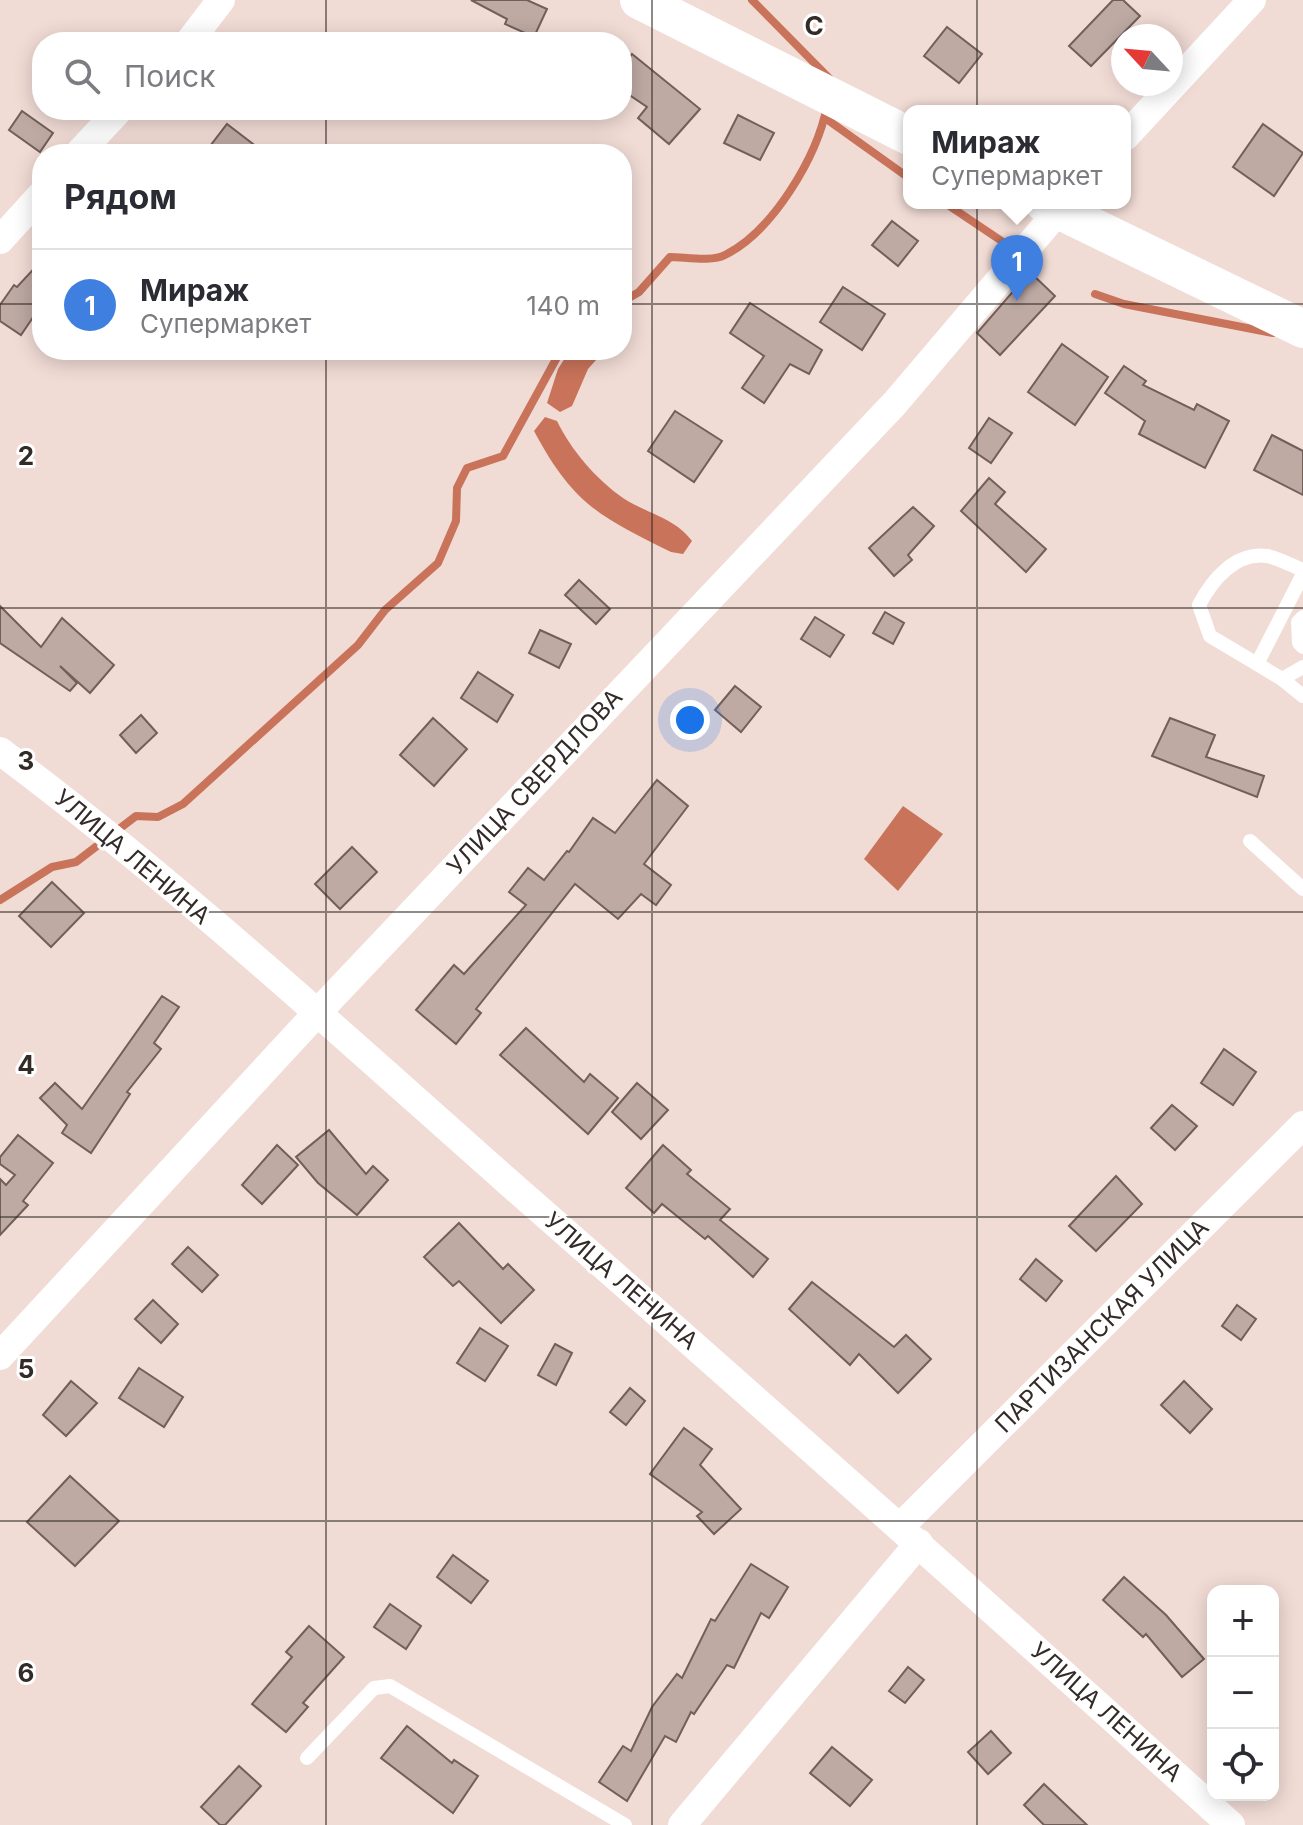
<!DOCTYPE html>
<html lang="ru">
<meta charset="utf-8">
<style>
:root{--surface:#fff;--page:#f7f7f7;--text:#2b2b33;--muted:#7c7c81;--line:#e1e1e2;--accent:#111827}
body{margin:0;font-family:Inter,sans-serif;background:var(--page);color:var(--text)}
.controls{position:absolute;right:24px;bottom:24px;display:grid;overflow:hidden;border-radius:16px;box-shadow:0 4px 20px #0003}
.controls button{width:72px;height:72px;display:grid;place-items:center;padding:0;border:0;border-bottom:2px solid var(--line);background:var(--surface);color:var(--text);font:40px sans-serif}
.compass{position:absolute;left:1111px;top:24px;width:72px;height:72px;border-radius:50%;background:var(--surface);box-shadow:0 4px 20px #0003;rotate:296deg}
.you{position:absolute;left:690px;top:720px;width:28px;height:28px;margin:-20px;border:6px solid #fff;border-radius:50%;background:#1a73e8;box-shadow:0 0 0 12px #1a73e833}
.badge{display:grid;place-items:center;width:52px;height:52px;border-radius:50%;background:var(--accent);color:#fff;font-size:26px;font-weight:700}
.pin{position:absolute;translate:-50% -66px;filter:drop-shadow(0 2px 4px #0008)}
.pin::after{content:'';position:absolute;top:42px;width:28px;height:24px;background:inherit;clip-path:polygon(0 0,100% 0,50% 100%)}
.popup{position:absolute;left:903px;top:105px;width:228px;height:104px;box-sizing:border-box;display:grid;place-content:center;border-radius:16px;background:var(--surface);filter:drop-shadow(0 2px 6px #0005);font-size:26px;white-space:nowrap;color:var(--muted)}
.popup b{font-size:30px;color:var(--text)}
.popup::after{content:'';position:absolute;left:50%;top:100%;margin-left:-16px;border:16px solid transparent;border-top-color:var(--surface)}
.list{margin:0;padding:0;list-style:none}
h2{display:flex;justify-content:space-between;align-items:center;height:104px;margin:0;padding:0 32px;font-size:34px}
h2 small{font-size:26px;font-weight:400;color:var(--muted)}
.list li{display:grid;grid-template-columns:52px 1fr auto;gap:24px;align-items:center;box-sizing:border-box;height:112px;padding:0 32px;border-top:2px solid var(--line)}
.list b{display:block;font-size:30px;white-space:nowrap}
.list p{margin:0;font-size:26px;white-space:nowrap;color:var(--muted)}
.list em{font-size:26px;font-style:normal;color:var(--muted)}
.icon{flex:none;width:44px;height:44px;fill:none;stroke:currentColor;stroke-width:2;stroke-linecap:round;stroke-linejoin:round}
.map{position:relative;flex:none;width:1303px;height:1825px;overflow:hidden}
.search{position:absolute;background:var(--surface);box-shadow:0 4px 20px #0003;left:32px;top:32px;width:600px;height:88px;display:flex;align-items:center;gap:20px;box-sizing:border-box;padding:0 28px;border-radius:32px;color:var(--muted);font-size:30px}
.panel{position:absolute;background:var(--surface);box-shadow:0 4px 20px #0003;left:32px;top:144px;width:600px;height:216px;border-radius:32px}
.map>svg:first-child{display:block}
.water{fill:#c9735a}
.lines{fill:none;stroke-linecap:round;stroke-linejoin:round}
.stream{stroke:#c9735a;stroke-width:8}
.building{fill:#bea9a3;stroke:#715f59;stroke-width:2}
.lane{stroke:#fff;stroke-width:14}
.street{stroke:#fff;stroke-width:28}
.secondary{stroke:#fff;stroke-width:38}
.grid{fill:none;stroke:#332b28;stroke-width:2;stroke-opacity:0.55}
.labels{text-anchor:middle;stroke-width:6;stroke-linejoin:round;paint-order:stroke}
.street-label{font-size:24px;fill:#332b28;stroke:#fff}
.grid-label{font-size:26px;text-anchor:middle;font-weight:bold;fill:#332b28;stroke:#fff;stroke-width:6;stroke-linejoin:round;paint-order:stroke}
</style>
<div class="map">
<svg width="1303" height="1825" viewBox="0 0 1303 1825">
<rect width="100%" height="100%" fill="#f1dbd5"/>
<!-- water -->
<g class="water">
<polygon points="570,350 605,350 588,369 572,406 560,412 547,403 558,369"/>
<path d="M 545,417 L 557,421 C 571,450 596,479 623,498 C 647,514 674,517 692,541 L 683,554 L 671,552 C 600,517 573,504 534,431 Z"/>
<polygon points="903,806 943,834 898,891 864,859"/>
</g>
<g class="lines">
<!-- stream -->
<g class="stream">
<polyline points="752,0 832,81"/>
<polyline points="825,118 909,178"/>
<polyline points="945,203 1009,246"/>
<polyline points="1095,294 1124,304 1273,333"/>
<path d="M 622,302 L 639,292 L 670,257 C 685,257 712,262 725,255 C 773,231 817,157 827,106"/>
<polyline points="0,900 52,867 76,862 136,816 158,817 183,804 358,645 385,610 438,563 456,521 457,488 467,468 503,456 561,350"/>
</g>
</g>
<!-- building -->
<g class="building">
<polygon points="471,0 527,0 547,9 534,37 505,24 507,19"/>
<polygon points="1113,0 1123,0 1140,16 1091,66 1069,46"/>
<polygon points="947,27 982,54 959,83 924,56"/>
<polygon points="632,54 700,109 669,144 638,118 647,107 622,90 622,68"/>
<polygon points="22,111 53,133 40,152 9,130"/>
<polygon points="738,115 774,133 760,160 724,143"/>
<polygon points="227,124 266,154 204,154"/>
<polygon points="1263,124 1303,153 1274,196 1233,167"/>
<polygon points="892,221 918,241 898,266 872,245"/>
<polygon points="42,260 42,304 21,335 0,321 0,305 14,285 17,287"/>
<polygon points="1030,272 1055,296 1000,355 977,333"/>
<polygon points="843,287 885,314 862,350 820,322"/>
<polygon points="750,303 822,350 809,374 790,364 764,403 742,388 764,356 730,333"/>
<polygon points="1062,344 1108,377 1075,425 1028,392"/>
<polygon points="1124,366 1146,381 1143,385 1194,410 1197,404 1229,421 1205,468 1139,434 1145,421 1105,393"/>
<polygon points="675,411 722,441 694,482 648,451"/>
<polygon points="989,418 1012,433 991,463 969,448"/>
<polygon points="1272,435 1303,451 1303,495 1254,470"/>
<polygon points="989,478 1005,492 995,504 1046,549 1026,572 961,511"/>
<polygon points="913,507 934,526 908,555 912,560 894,576 869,548"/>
<polygon points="579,580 610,609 596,624 565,595"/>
<polygon points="0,606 41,647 62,618 114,665 90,693 60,666 77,683 70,691 0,643"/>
<polygon points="885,612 904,623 893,644 873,633"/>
<polygon points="815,617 844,635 830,657 801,639"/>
<polygon points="540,630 571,644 559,668 529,653"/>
<polygon points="478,672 513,695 497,722 461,698"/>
<polygon points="735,686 761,707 741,732 715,710"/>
<polygon points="141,715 157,733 136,753 120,735"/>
<polygon points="433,718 467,749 434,786 400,755"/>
<polygon points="1170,718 1215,735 1206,757 1264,776 1257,797 1152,756"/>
<polygon points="657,780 688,806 644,864 671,885 656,905 641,894 618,919 575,884 476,1009 481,1013 456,1044 416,1010 454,965 464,974 526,905 509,892 528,868 544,880 567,851 569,852 593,818 615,833"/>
<polygon points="352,847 377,872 340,909 315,884"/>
<polygon points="52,882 84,913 51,947 19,916"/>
<polygon points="162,996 179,1007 154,1043 161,1049 127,1092 130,1094 91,1153 62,1133 67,1125 40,1098 55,1083 82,1109"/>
<polygon points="526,1028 584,1082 590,1074 618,1098 588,1134 500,1055"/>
<polygon points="1224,1049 1256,1072 1233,1105 1201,1083"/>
<polygon points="637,1083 668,1110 641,1139 612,1112"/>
<polygon points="1172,1105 1197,1126 1175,1150 1151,1128"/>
<polygon points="329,1130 366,1174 373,1166 388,1180 357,1215 318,1183 296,1157"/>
<polygon points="18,1135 53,1163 23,1201 28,1205 0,1235 0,1179 6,1185 15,1175 0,1164 0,1157"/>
<polygon points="277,1145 298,1165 262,1204 242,1185"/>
<polygon points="663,1145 691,1170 687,1174 730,1209 720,1220 768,1259 753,1277 708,1236 705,1239 662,1204 654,1213 626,1188"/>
<polygon points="1116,1176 1142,1204 1096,1251 1069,1226"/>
<polygon points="459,1223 503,1269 508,1264 534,1290 501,1323 459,1281 453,1286 424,1257"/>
<polygon points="188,1247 218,1275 202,1292 172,1264"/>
<polygon points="1036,1259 1062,1281 1046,1301 1020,1279"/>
<polygon points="812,1282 894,1347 906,1335 931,1359 898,1393 859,1354 850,1365 789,1309"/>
<polygon points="153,1300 178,1324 161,1343 135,1319"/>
<polygon points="1237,1305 1256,1319 1241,1340 1222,1326"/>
<polygon points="480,1328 508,1346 485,1381 457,1363"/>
<polygon points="555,1344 572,1353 556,1385 538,1375"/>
<polygon points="139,1368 183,1397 164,1427 119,1398"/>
<polygon points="71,1381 97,1403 66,1436 43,1415"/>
<polygon points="1184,1381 1212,1409 1190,1433 1161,1405"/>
<polygon points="630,1388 645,1401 626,1425 610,1412"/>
<polygon points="684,1428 712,1449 700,1465 741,1509 714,1534 697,1516 702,1512 650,1474"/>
<polygon points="70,1476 119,1521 75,1566 27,1522"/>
<polygon points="453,1555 488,1581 471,1603 437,1577"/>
<polygon points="751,1564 788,1587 769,1618 761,1613 734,1668 727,1665 694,1714 691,1712 676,1742 665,1736 627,1801 599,1782 623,1746 631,1751 652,1707 677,1674 682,1678 711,1619 715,1621"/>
<polygon points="1124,1577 1166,1615 1204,1659 1182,1677 1146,1634 1143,1637 1103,1600"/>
<polygon points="390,1604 421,1626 406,1649 374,1627"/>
<polygon points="309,1626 344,1657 303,1703 308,1707 286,1732 252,1704 292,1657 286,1652"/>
<polygon points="908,1667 924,1680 905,1703 889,1691"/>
<polygon points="407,1726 452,1763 454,1760 478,1776 453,1813 381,1758"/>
<polygon points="991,1731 1011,1753 988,1774 968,1752"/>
<polygon points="832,1747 872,1780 850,1806 810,1773"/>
<polygon points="239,1766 261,1786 225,1825 220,1825 201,1807"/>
<polygon points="1044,1784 1087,1825 1044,1825 1024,1805"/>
</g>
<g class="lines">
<!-- lane -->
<g class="lane">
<polyline points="1303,574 1257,664 1282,679 1303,667"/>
<polyline points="1303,617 1298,622 1299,643 1303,647"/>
<path d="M 1257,664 L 1210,636 L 1199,605 C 1212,580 1235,552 1267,556 C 1279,558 1292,566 1303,570"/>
<polyline points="1282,679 1303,696"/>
<polyline points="1250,841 1303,889"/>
<polyline points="307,1758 374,1688 390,1686 625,1825"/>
</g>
<!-- street -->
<g class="street">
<polyline points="189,42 221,0"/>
<polyline points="1125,137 1252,0"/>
<polyline points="78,154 119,110"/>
<polyline points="0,240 42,194"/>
<path d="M 0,751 C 177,883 341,1034 507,1181 C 750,1394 991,1608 1231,1825"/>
<polyline points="0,1356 317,1013 895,403 1065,203"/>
<polyline points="900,1527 1303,1125"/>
<polyline points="682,1825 919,1543"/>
</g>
<!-- secondary -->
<g class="secondary">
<polyline points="639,0 909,136"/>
<polyline points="1044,203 1303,329"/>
</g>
</g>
<!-- grid -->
<path class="grid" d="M 326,0 L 326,42M 652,0 L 652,1825M 977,0 L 977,1825M 326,110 L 326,154M 0,304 L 42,304M 622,304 L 1303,304M 326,350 L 326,1825M 0,608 L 1303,608M 0,912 L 1303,912M 0,1217 L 1303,1217M 0,1521 L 1303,1521"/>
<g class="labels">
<!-- street labels -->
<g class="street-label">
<text transform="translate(535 782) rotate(-47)" y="8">УЛИЦА СВЕРДЛОВА</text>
<text transform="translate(132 857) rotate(40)" y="8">УЛИЦА ЛЕНИНА</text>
<text transform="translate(621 1281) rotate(41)" y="8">УЛИЦА ЛЕНИНА</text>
<text transform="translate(1102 1326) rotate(-45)" y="8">ПАРТИЗАНСКАЯ УЛИЦА</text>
<text transform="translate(1106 1712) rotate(42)" y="8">УЛИЦА ЛЕНИНА</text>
</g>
</g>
<g class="grid-label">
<text x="814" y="35">C</text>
<text x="26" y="465">2</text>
<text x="26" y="770">3</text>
<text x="26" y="1074">4</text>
<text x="26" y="1378">5</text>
<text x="26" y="1682">6</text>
</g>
</svg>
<div class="controls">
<button>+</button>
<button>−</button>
<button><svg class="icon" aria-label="locate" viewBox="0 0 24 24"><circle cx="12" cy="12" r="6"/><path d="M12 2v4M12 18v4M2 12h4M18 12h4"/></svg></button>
</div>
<svg class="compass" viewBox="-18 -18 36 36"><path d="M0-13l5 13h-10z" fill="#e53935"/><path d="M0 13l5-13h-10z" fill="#7c7c81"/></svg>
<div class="you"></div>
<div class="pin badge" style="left:1017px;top:301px;background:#3f7fe0">1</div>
<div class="popup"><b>Мираж</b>Супермаркет</div>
<div class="search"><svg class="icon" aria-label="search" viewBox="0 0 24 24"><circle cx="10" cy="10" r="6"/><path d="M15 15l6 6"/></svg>Поиск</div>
<section class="panel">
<h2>Рядом<small></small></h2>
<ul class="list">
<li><span class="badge" style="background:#3f7fe0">1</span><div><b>Мираж</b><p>Супермаркет</p></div><em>140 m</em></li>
</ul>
</section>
</div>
